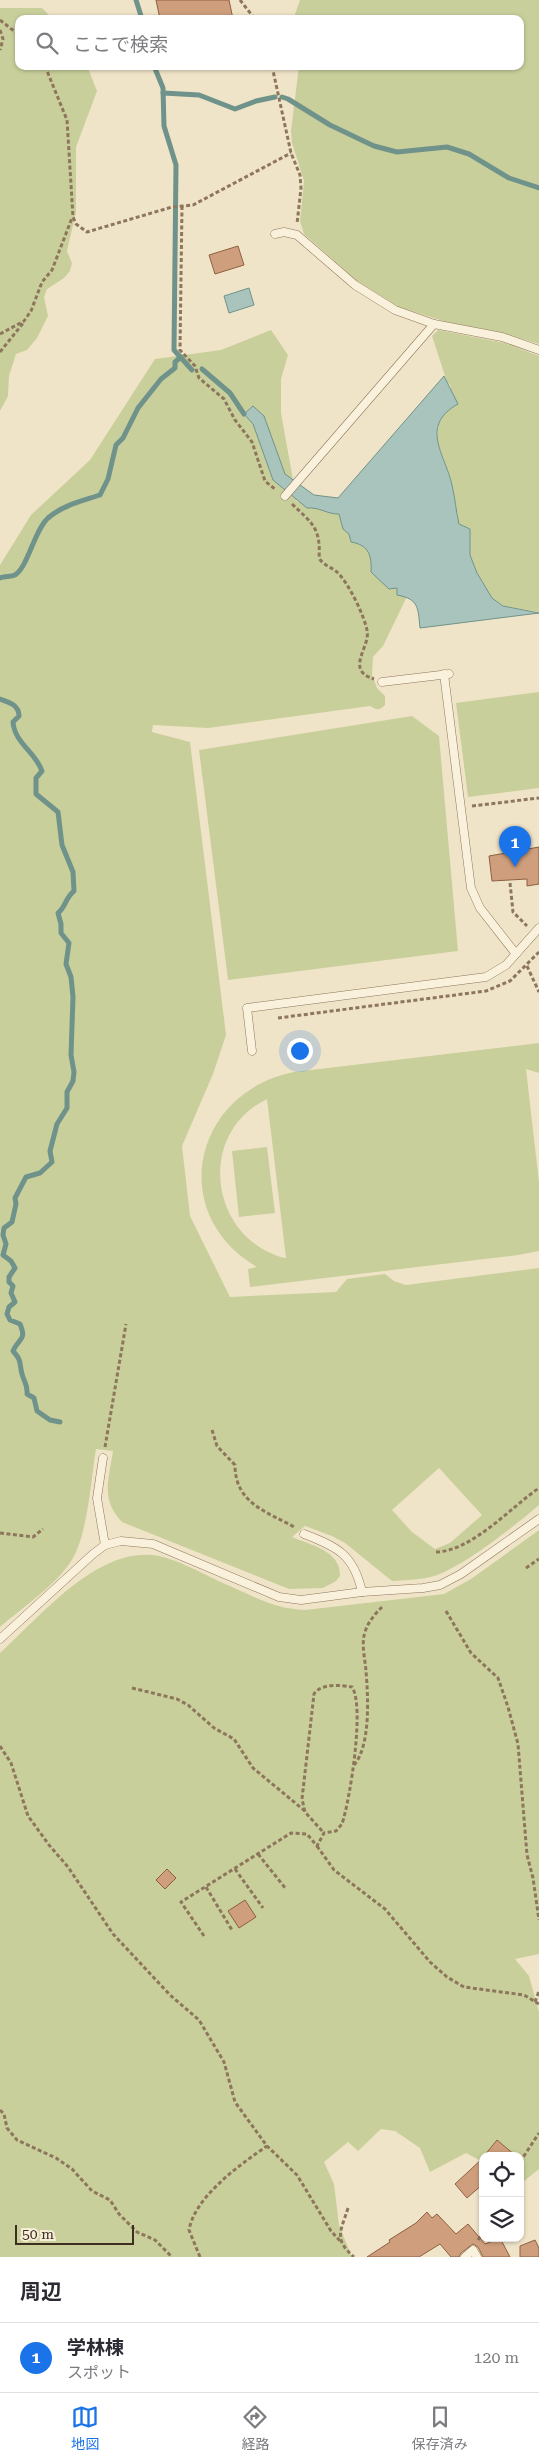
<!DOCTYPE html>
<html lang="ja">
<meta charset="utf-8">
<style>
:root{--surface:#fff;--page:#f7f7f7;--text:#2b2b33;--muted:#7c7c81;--line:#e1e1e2;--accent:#1a73e8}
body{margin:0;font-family:"Roboto Serif","Noto Sans JP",serif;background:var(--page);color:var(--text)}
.controls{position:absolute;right:15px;bottom:15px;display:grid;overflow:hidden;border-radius:10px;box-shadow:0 1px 4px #0004}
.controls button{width:45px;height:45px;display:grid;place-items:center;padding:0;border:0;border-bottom:1px solid var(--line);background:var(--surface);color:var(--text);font:25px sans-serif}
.scale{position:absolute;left:15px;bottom:12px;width:119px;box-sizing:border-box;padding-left:5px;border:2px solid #3d2e20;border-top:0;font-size:14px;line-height:18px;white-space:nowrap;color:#3d2e20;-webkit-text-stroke:4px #f7eed8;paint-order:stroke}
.you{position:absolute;left:299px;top:1050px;width:18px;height:18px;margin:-12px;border:4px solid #fff;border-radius:50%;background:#1a73e8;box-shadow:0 0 0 8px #1a73e833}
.badge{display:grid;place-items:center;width:32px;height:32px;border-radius:50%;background:var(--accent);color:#fff;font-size:16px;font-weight:700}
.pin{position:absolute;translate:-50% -41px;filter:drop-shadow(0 1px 2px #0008)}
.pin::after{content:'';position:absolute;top:26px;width:18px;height:15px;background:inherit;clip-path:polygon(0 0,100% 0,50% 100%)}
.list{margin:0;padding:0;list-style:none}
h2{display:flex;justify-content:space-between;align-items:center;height:65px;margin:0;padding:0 20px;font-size:21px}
h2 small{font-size:16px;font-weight:400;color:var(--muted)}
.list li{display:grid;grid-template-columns:32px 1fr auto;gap:15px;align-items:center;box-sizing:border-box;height:70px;padding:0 20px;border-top:1px solid var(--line)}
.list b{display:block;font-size:19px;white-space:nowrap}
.list p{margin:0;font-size:16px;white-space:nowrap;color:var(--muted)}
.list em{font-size:16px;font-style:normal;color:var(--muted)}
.icon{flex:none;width:28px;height:28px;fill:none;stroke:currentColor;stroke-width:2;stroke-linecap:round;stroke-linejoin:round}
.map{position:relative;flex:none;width:539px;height:2257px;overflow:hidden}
.search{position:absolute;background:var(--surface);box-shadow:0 1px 4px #0004;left:15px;right:15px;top:15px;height:55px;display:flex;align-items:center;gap:12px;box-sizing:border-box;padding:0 18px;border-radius:10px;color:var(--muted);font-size:19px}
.sheet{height:135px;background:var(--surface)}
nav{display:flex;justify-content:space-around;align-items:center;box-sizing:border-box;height:70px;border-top:1px solid var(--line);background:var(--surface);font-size:14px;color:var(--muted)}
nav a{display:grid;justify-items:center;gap:2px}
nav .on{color:var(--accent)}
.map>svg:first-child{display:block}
.green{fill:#c9cf9b;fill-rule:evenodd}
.water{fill:#a9c4bc;stroke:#6f938a}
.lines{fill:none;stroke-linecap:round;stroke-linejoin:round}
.stream{stroke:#6f938a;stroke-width:5}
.building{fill:#cf9f7d;stroke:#8d5f41}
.lane-casing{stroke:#8d765c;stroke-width:9}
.path{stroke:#8d765c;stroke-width:3;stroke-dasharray:4 2.5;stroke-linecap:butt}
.lane{stroke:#faf1dc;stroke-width:8}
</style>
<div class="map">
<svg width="539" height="2257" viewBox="0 0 539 2257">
<rect width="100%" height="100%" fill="#f0e4c8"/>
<!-- green -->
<g class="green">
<polygon points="300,0 539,0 539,344 499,332 446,322 399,307 357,281 304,234 300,221 304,181 292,143 291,131 299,66 520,66 520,19 296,19 295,14"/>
<polygon points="0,8 42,8 53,19 19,19 19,66 87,66 97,91 76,147 76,212 67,251 72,263 70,271 64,278 47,289 44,297 48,316 37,338 27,350 16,354 9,376 8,396 0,411"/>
<path d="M 271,330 L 288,355 L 281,379 L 281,413 L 297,502 L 325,497 L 413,584 L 383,646 L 373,657 L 372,675 L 377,688 L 385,696 L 385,705 C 379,711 377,710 370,706 L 208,728 L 153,725 L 152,732 L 190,742 L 226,1035 L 213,1074 L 182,1146 L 190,1216 L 230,1297 L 336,1292 L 347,1279 L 385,1274 L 394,1281 L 406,1285 L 539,1268 L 539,1505 C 516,1525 465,1565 437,1575 C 423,1580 407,1580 392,1581 L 345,1543 L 332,1536 L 305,1526 L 292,1537 C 311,1545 341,1551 340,1576 L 336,1581 L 323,1588 L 289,1589 L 122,1522 C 100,1499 109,1479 113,1451 L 96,1449 C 91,1479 88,1532 73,1558 C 59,1583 22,1608 0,1627 L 0,565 L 31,515 L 90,460 L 155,359 L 221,350 ZM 439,1468 L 482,1515 L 450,1543 L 435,1549 L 412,1532 L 392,1510 Z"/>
<polygon points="438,330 505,343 539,356 539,612 504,606 492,598 477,573 470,555 470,529 459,524 452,485 437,440 439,420 445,412 451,386 447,382 432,336"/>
<polygon points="539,692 539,788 468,797 456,703"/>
<polygon points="412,716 439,736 458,951 228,980 199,750"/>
<path d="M 539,1043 L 539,1073 L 526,1069 L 539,1182 L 539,1251 L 518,1255 L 250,1287 L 248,1269 L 257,1267 C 166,1214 193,1092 294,1072 ZM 267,1099 L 286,1258 L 285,1258 C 210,1239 195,1134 267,1099 Z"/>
<polygon points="267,1147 275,1213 239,1217 232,1151"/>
<path d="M 539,1530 L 539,1954 L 515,1959 L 529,1976 L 539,2012 L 539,2169 L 523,2182 L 520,2181 L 520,2156 L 483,2156 L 483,2162 L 466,2153 L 430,2172 L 420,2148 L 395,2131 L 381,2129 L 358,2151 L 348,2142 L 324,2162 L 334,2184 L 339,2225 L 352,2257 L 0,2257 L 0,1653 C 40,1617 94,1550 152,1555 C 174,1557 203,1574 223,1583 C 251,1595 273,1609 305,1610 L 444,1594 L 471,1579 Z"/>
</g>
<!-- water -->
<g class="water">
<polygon points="249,288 254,305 229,313 224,296"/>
<path d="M 444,376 L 458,404 C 419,426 445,454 452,485 C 455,498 456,511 459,524 L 470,529 L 470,555 L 477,573 L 492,598 L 503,606 L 539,613 L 420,628 C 418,608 419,599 397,595 L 397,588 L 389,589 L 371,572 C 372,556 369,545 351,542 L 349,534 L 343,529 L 339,514 C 326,514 320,507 307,508 L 273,480 L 253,424 L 244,414 L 253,406 L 264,416 L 285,474 L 314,495 L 338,498 Z"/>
</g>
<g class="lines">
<!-- stream -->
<g class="stream">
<polyline points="136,0 142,19"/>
<polyline points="154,66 163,88 164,126 176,165 174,350 192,370"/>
<polyline points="163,93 199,95 235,109 256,101 275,97"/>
<polyline points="282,97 288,99 330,125 374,146 397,152 447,147 469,154 509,178 539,188"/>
<polyline points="202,369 230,393 244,414"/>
<path d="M 0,578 C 5,576 11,577 15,575 C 28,567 34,531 48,518 C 63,505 82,501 100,495 L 108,479 L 116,445 L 123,438 L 138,408 L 161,379 L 175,368 L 175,362 L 181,357"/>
<path d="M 0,699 C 9,702 19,705 19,716 L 13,722 C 14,742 36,753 42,771 L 36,778 L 36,794 L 58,812 L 62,845 L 73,872 L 74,891 C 65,898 66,907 58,913 L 61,924 L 61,933 L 69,943 L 66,964 L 71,977 L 73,997 L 71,1055 L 74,1072 L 73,1081 L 67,1092 L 67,1108 L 57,1124 L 50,1151 L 52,1162 L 40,1173 L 26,1177 L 15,1198 L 16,1204 L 12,1222 L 4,1228 L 3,1235 L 6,1244 L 3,1255 L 11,1261 L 15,1268 L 9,1277 L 9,1282 L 13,1286 L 11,1293 L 15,1302 L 9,1307 L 7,1314 L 10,1320 L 20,1324 C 27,1341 19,1337 13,1351 C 22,1361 19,1362 22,1374 C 24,1382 28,1385 27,1394 L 34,1398 L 37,1411 L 50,1420 L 60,1422"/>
</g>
</g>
<!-- building -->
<g class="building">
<polygon points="156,0 229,0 233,19 160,19"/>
<polygon points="238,246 244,265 215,274 209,255"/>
<polygon points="539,847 539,884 527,886 527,879 492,881 489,856"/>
<polygon points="167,1869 176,1878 165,1889 156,1880"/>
<polygon points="245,1900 256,1917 239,1928 228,1911"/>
<polygon points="497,2140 516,2156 484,2156"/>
<polygon points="483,2158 483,2184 467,2198 455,2184"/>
<polygon points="427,2212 432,2218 437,2214 456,2234 468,2224 485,2244 500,2238 510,2257 483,2257 478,2247 473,2244 461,2253 459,2257 451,2257 440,2244 419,2257 367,2257 390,2242 389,2240 416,2223"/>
<polygon points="535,2240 539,2248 539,2257 520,2257 520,2246"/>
</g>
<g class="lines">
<!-- lane casing -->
<g class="lane-casing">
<g id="lane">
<polyline points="275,234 284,232 297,235 355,285 395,310 434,324 502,337 539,350"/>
<polyline points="285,496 434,324"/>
<polyline points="444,674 471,888 480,908 516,954"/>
<polyline points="382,682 449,674"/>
<polyline points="252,1051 247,1008 486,977 506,965 539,928"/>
<polyline points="103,1458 97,1498 105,1545"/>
<path d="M 304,1534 C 338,1547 354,1555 362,1592"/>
<polyline points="0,1639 93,1554 105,1545 121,1541 153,1544 279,1597 301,1600 362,1592 423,1588 440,1585 461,1574 539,1519"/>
<polyline points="465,2257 473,2250 477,2257"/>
</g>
</g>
<!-- path -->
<g class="path">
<polyline points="240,0 255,19"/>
<polyline points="0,20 19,35"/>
<polyline points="0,30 3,39 0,50"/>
<polyline points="45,66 67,120 73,217 76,224 87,232 172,207 193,205 291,153"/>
<polyline points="272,66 291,153 300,175 301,188 297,224"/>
<polyline points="182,206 180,350 195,366 199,378 224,399 235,420 252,442 265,481 276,490"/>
<polyline points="0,334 24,321 31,311 42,282 52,270 72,218"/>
<polyline points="0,352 24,322"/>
<path d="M 292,504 C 312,523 321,528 319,558 C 323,565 331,567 337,572 C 348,582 364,615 367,630 C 371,647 344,670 374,679"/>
<polyline points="472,806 539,798"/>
<polyline points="510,883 513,912 527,926"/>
<polyline points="527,966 539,992"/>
<polyline points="278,1018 486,991 510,981 539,952"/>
<path d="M 212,1430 L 217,1446 L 235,1465 C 235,1504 268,1512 296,1528"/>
<polyline points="105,1447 126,1324"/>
<polyline points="0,1533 33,1537 43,1529"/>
<path d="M 436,1552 C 472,1551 510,1508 539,1488"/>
<polyline points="526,1568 539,1559"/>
<polyline points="446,1611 471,1653 498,1678 508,1707 518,1744 527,1855 533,1878 539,1920"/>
<polyline points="132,1688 177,1699 188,1705 214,1728 234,1739 253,1768 305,1811"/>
<polyline points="0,1746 11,1763 28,1816 49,1845 68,1867 113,1934 170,1995 199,2020 224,2062 235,2102 267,2146 297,2175 331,2231 340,2241"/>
<path d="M 354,1765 C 371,1745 368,1696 366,1671 C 365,1658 361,1644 365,1632 C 368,1622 375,1614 382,1607"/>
<polyline points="317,1846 334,1870 385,1909 430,1962 447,1977 464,1987 524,1995 539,2004"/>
<polyline points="258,1854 286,1889"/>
<polyline points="235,1869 263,1908"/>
<polyline points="206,1887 232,1930"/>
<path d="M 204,1936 L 181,1902 L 291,1833 L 307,1834 L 317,1846 L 324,1833 L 336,1831 L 342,1824 C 350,1800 365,1706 352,1687 C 341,1685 321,1683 314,1694 L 302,1799 L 305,1812 L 324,1833"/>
<polyline points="535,2002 539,1991"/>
<polyline points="0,2110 4,2114 7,2128 17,2140 56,2158 72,2169 92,2191 110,2200 119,2214 137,2232 155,2240 172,2257"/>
<polyline points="520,2162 539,2133"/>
<path d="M 348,2208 C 341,2231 333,2239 354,2257"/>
<polyline points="478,2240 483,2233"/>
<path d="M 200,2257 L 189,2230 C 195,2196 241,2164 267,2146"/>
</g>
<!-- lane -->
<use href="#lane" class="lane"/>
</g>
</svg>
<div class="controls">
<button><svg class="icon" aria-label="locate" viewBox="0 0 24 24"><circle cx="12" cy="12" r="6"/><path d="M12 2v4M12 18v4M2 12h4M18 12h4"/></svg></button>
<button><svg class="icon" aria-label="layers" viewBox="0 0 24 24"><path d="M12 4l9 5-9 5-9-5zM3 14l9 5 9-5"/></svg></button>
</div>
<div class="scale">50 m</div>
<div class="you"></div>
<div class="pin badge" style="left:515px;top:867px">1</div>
<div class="search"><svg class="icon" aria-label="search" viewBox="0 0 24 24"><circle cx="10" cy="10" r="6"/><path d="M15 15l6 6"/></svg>ここで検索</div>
</div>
<section class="sheet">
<h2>周辺<small></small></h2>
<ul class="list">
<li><span class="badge">1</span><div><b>学林棟</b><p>スポット</p></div><em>120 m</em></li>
</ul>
</section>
<nav>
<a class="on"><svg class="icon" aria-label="map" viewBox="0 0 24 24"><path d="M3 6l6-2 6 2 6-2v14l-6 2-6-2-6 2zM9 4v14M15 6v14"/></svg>地図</a>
<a><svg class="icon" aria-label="directions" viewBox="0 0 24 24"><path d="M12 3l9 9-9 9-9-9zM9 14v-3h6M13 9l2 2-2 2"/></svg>経路</a>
<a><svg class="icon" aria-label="saved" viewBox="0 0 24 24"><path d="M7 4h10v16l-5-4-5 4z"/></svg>保存済み</a>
</nav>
